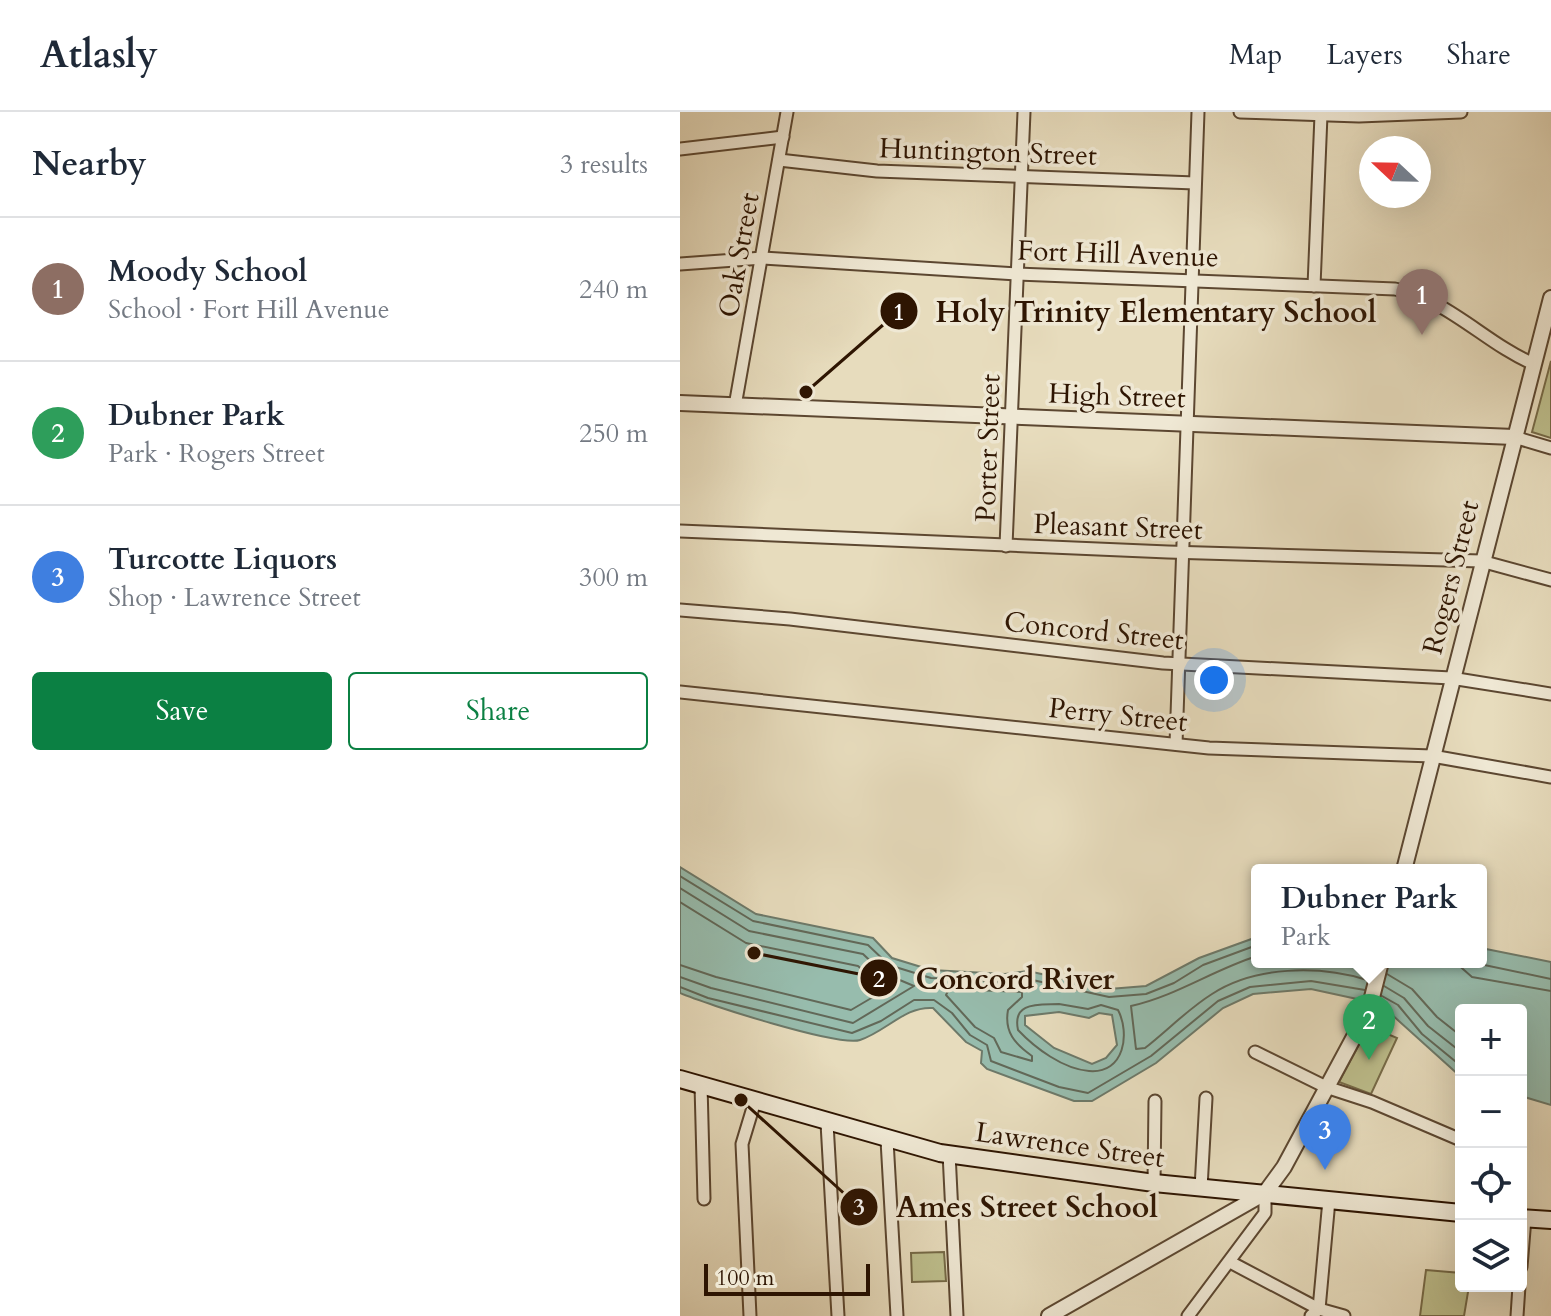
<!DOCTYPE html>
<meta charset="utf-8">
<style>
:root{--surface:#fff;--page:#f6f6f7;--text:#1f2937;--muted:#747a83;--line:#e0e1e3;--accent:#0b8043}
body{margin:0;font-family:Cardo,serif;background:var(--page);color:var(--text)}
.controls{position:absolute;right:24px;bottom:24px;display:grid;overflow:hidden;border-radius:8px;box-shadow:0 8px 32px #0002}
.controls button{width:72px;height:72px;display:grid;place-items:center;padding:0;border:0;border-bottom:2px solid var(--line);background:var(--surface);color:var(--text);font:40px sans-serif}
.compass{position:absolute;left:679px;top:24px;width:72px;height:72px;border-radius:50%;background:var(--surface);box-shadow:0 8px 32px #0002;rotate:292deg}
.scale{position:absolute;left:24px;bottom:20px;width:166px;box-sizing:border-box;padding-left:8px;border:4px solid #2e1502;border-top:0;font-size:22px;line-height:28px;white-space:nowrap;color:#2e1502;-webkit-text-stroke:6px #efe8d4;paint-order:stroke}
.you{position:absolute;left:534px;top:568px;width:28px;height:28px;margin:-20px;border:6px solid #fff;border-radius:50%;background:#1a73e8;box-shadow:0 0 0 12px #1a73e833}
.badge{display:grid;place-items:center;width:52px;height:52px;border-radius:50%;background:var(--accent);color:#fff;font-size:26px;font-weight:700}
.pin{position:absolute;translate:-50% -66px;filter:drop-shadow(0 2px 4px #0008)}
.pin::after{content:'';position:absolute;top:42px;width:28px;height:24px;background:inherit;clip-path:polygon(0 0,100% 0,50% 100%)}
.popup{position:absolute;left:571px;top:752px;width:236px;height:104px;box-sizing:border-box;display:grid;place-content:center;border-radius:8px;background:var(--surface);filter:drop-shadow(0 2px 6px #0005);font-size:26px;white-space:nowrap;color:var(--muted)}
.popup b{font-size:30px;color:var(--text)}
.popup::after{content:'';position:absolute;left:50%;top:100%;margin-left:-16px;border:16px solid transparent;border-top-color:var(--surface)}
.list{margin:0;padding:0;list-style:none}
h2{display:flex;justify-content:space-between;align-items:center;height:104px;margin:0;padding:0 32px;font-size:34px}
h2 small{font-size:26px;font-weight:400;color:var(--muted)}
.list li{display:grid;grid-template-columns:52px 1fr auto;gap:24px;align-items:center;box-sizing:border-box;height:144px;padding:0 32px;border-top:2px solid var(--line)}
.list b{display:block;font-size:30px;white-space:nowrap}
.list p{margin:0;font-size:26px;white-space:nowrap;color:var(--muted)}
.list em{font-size:26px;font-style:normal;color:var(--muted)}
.actions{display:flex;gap:16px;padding:24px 32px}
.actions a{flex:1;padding:18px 0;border:2px solid var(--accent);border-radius:8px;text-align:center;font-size:28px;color:var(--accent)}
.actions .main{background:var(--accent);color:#fff}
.icon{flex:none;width:44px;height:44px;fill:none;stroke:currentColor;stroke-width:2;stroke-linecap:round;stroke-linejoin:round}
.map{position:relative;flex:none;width:871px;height:1204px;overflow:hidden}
header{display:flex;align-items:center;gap:48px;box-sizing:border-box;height:112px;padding:0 40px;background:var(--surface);border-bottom:2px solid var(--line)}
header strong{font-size:38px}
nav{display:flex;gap:44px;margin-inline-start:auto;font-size:28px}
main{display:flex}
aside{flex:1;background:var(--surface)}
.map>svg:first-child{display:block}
.green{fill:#bdbe8c;stroke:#766a47;stroke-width:2}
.water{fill:#97bcad;stroke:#6d7969;stroke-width:2;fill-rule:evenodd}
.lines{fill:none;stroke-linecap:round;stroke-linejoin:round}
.shore{stroke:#626858;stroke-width:2}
.minor-casing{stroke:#5c4731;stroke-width:15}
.tertiary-casing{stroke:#5c4731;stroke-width:18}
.secondary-casing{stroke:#2e1502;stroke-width:20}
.minor{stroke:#efe8d4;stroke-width:11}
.tertiary{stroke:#efe8d4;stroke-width:14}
.secondary{stroke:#efe8d4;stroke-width:16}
.labels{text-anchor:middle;stroke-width:7;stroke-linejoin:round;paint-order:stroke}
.street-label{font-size:28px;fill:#2e1502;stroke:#efe8d4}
.leader{fill:none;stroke:#2e1502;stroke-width:3}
.callout-dot{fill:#2e1502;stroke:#efe8d4;stroke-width:3}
.mark-label{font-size:24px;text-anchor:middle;font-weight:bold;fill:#fff}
.callout-label{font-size:30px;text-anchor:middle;font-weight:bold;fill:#2e1502;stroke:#efe8d4;stroke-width:7;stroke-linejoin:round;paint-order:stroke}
</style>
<header>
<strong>Atlasly</strong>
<nav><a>Map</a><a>Layers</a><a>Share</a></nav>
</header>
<main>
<aside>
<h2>Nearby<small>3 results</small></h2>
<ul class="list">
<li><span class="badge" style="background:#8d6e63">1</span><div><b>Moody School</b><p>School · Fort Hill Avenue</p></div><em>240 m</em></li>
<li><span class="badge" style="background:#2e9e5b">2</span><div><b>Dubner Park</b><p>Park · Rogers Street</p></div><em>250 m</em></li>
<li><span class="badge" style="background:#3f7fe0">3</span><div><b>Turcotte Liquors</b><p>Shop · Lawrence Street</p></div><em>300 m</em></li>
</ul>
<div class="actions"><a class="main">Save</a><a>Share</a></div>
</aside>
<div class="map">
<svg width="871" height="1204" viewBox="0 0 871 1204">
<rect width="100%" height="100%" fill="#e7dcbd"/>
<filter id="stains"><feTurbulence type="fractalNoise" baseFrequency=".0025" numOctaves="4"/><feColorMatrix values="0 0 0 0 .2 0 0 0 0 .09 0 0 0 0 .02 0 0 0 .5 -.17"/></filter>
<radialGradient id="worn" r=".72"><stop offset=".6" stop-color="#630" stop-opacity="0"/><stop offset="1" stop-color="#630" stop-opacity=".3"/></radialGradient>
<!-- green -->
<g class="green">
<polygon points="871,249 871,326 852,320"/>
<polygon points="689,914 717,926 691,982 659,970"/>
<polygon points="264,1140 266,1169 232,1170 231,1141"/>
<polygon points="746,1158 781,1161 781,1174 789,1174 784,1204 740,1204"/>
</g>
<!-- water -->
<path class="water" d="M 0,755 L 76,802 L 193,826 L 212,846 L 251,858 L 325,862 L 348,859 L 429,877 L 466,874 L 519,846 L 577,825 L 577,850 L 801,850 L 801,836 L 871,850 L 871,993 L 841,984 L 841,898 L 781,898 L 781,965 L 700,892 L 631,877 L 573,882 L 543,896 L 476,951 L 412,989 L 394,989 L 307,957 L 301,951 L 302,939 L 286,930 L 253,896 C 225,894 207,919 180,928 C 159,935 25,892 0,881 ZM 379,900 L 409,906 L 419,901 L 432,903 L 437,933 L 426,946 L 412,952 L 374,936 L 345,913 L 345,904 Z"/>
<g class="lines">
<!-- shore -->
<g class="shore">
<polyline points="0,764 73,809 188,833 209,853 251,866 325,870 348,867 429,885 466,882 494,871 523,853 577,833"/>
<polyline points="0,776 69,819 183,842 203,861 234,874 173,911 31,876 0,865"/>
<polyline points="0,790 66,831 178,854 205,878 171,898 36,865 0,853"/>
<path d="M 577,844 C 533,858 496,884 451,894 L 456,937 L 465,936 C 488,918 508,897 532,882 C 575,854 639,853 687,868"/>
<polyline points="775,850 792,865 871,879"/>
<polyline points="790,850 871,867"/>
<polyline points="707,862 732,877 757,905 781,924"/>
<polyline points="704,874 724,886 748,914 781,940"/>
<polyline points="0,875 28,886 172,921 201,909 234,888 254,888 272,901 290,923 307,933 311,949 379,975 408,981 471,944 538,889 570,875 631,869 685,878"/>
<path d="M 269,877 L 342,880 L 342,885 L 328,898 C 324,920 335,932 352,944 L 352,949 L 321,940 L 314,926 L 295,915 L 266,883 Z"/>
<polyline points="702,884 718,893 742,922 781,954"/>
<path d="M 379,892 L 408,897 L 421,893 L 438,898 C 450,921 445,962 409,959 C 383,957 355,936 338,918 C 332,889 359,893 379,892 Z"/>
</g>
<!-- minor casing -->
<g class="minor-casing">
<g id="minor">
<polyline points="560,0 679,4 781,0"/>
<polyline points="0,37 103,25"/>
<polyline points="99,48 197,59 515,71"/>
<path d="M 0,152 L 83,146 L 337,162 L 715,177 C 768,187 806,232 854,252"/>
<polyline points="634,174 641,3"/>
<polyline points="55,294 107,0"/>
<polyline points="834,325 871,336"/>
<polyline points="0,419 488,440 801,449 871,468"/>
<polyline points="326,434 344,0"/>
<polyline points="0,498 110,507 483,551 771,566 871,582"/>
<polyline points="0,580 529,636 752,644 871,665"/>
<polyline points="496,632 518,0"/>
<polyline points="575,940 646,975 692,990 781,1028"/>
<polyline points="21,973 24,1087"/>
<polyline points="147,1011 158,1204"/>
<polyline points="207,1028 217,1204"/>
<polyline points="269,1041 277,1204"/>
<polyline points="474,1071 475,989"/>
<polyline points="521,1076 526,986"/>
<polyline points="550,1150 639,1197 664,1204"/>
<polyline points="841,1155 845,1106"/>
<polyline points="70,1204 62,1032 75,989"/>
<polyline points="508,1204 585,1101 585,1081"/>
<polyline points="631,1204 639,1197 649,1088"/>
<polyline points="837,1204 839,1174"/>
</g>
</g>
<!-- tertiary casing -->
<g class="tertiary-casing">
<g id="tertiary">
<polyline points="0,291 834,325"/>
<polyline points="724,758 871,186"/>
<polyline points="369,1204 585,1081 604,1055 689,897 701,850"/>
</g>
</g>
<!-- secondary casing -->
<g class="secondary-casing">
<g id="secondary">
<polyline points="0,967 260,1041 474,1071 781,1101"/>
<polyline points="841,1106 871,1108"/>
</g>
</g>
<!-- minor -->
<use href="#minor" class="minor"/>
<!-- tertiary -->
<use href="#tertiary" class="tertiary"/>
<!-- secondary -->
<use href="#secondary" class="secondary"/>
</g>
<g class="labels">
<!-- street labels -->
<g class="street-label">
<text transform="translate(308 39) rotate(2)" y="10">Huntington Street</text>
<text transform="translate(438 141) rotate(2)" y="10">Fort Hill Avenue</text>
<text transform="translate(58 143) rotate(-80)" y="10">Oak Street</text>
<text transform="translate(437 283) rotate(2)" y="10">High Street</text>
<text transform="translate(307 336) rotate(-88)" y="10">Porter Street</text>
<text transform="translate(438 414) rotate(2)" y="10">Pleasant Street</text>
<text transform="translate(770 465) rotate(-76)" y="10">Rogers Street</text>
<text transform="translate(414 518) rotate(6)" y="10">Concord Street</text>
<text transform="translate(438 602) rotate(6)" y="10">Perry Street</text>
<text transform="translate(390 1032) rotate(8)" y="10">Lawrence Street</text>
</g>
</g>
<!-- callouts -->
<path class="leader" d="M126 280L219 199M74 841L199 866M61 988L179 1095"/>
<g class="callout-dot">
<circle cx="126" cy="280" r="8"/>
<circle cx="74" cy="841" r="8"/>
<circle cx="61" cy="988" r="8"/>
<circle cx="219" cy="199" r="20"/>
<circle cx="199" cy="866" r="20"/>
<circle cx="179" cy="1095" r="20"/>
</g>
<g class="mark-label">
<text x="219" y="208">1</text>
<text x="199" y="875">2</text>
<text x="179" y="1103">3</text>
</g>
<g class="callout-label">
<text x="476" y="210">Holy Trinity Elementary School</text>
<text x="335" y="877">Concord River</text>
<text x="347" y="1105">Ames Street School</text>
</g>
<rect width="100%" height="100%" filter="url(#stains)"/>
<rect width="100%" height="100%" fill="url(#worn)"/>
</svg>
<div class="controls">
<button>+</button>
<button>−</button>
<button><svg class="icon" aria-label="locate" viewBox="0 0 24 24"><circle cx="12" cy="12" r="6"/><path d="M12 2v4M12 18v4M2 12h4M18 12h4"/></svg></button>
<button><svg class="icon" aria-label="layers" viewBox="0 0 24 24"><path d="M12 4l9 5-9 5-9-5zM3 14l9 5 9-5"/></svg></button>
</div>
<svg class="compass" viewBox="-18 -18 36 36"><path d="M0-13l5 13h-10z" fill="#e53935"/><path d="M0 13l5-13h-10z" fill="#747a83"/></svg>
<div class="scale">100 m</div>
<div class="you"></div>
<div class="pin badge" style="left:742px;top:223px;background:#8d6e63">1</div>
<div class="pin badge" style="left:689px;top:948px;background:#2e9e5b">2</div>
<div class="popup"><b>Dubner Park</b>Park</div>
<div class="pin badge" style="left:645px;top:1058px;background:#3f7fe0">3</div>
</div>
</main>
